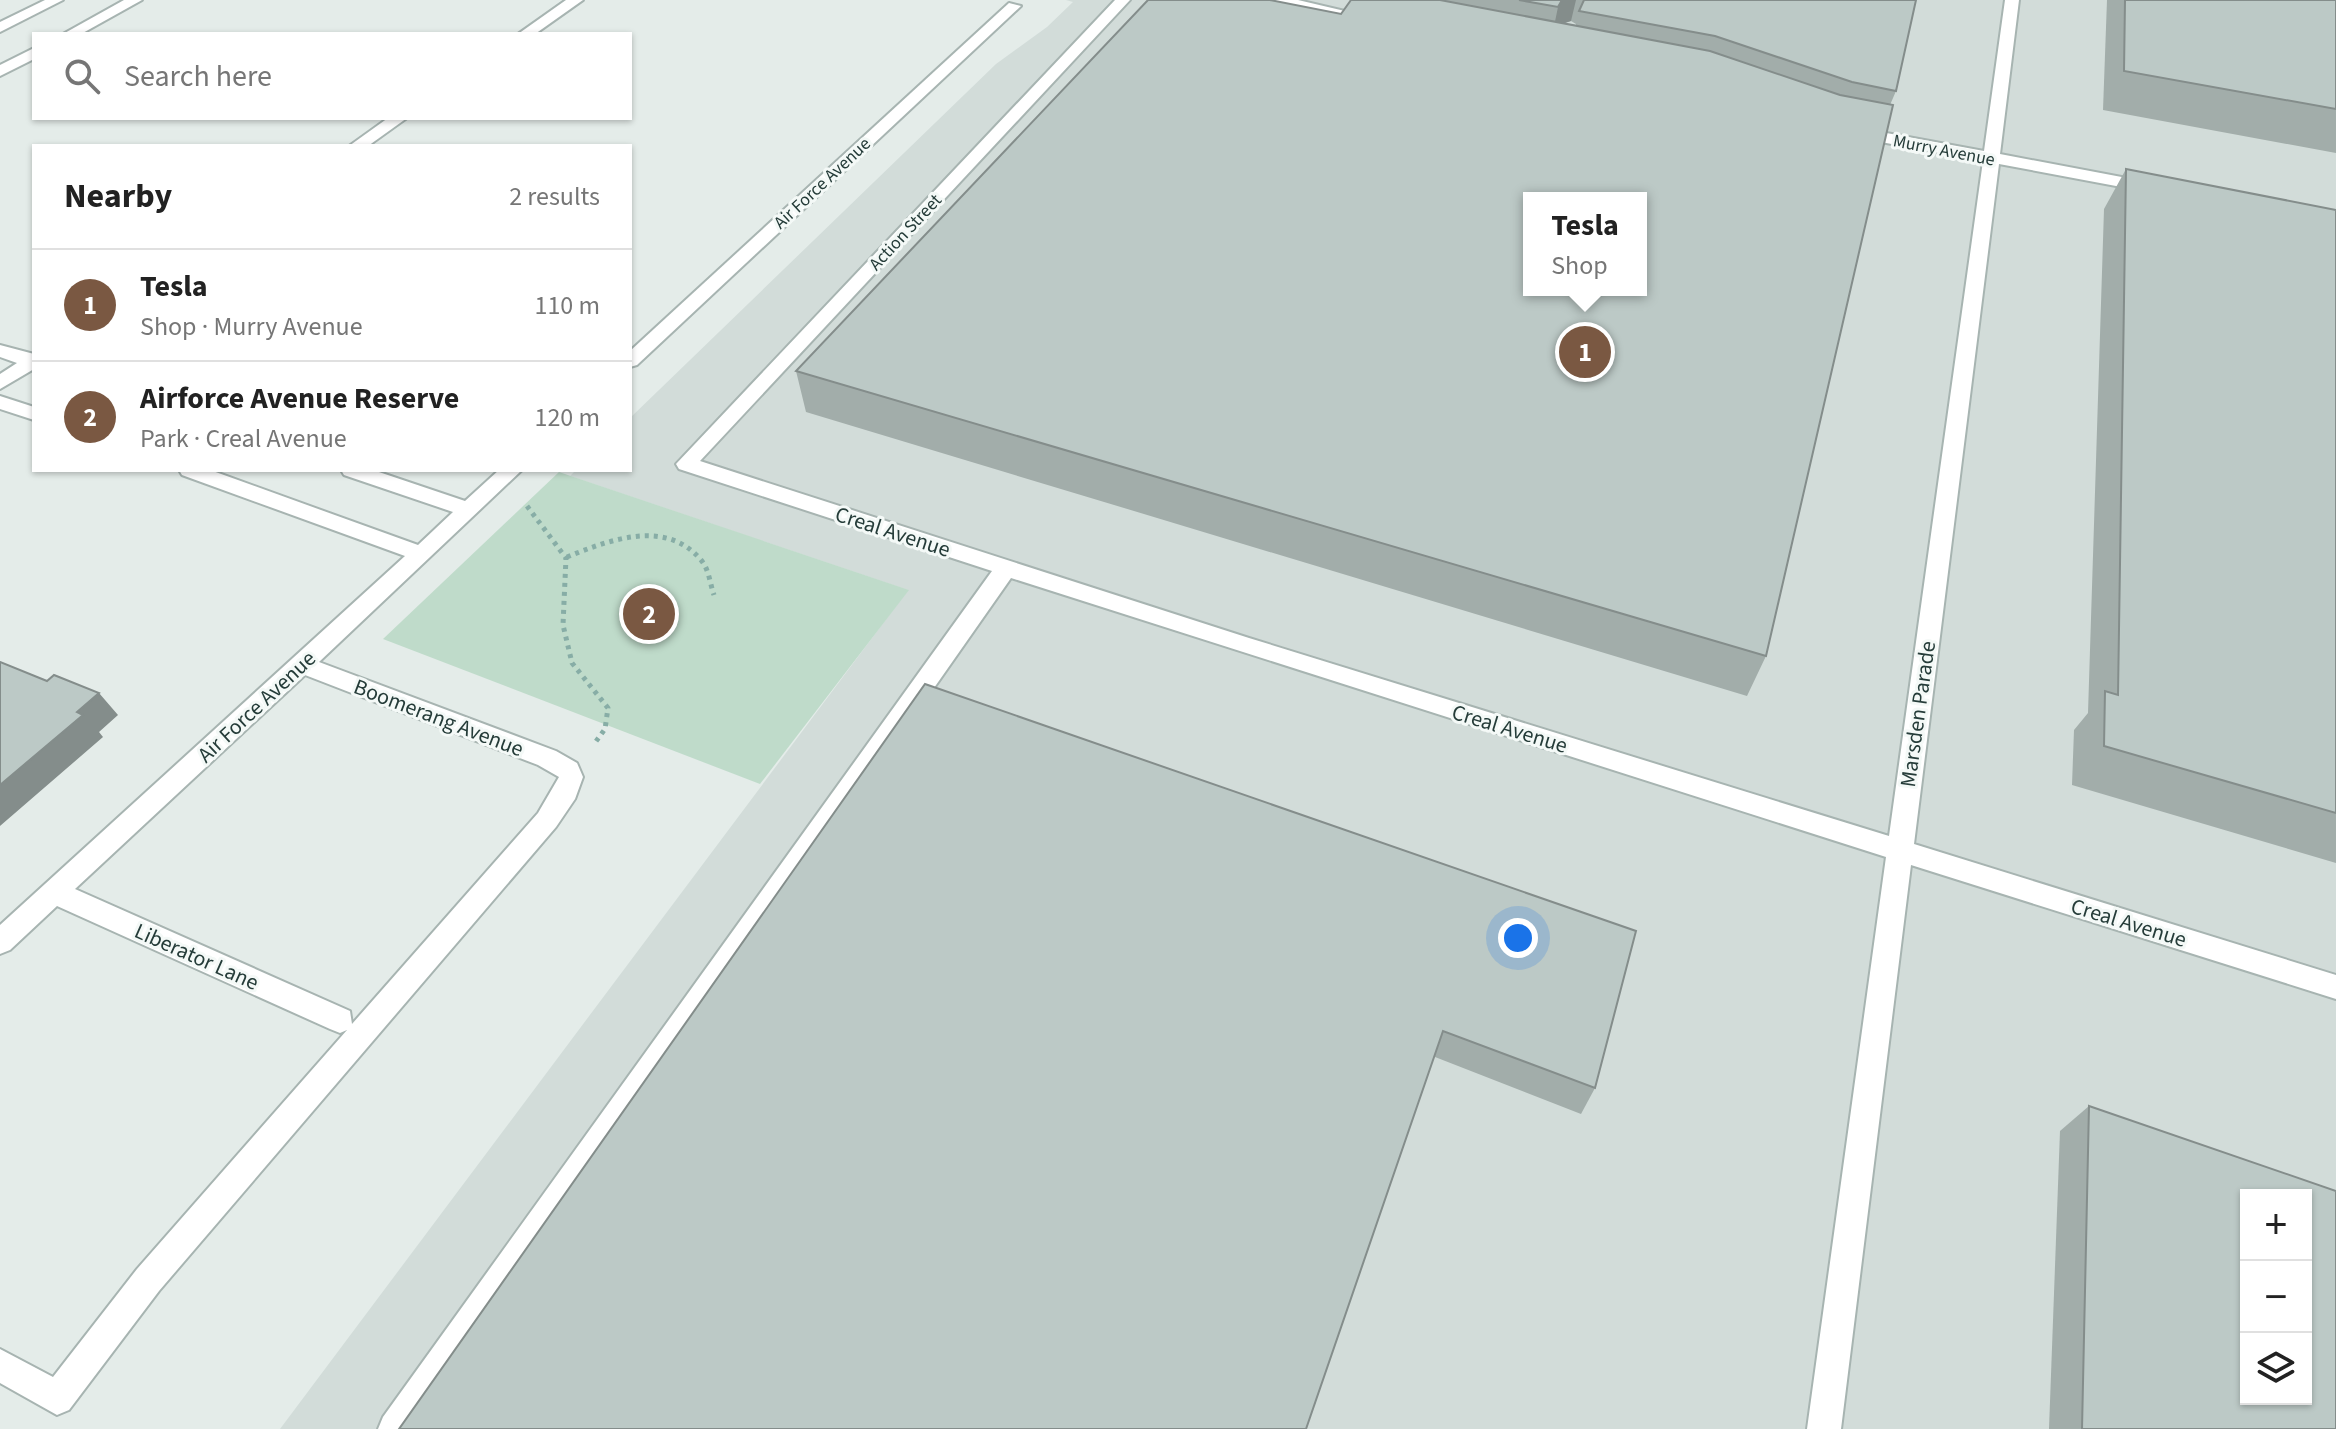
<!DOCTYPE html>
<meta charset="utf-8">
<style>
:root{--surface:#fff;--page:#f6f6f6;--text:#222;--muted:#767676;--line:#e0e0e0;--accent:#7a5842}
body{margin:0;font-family:"Source Sans 3",sans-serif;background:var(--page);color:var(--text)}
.controls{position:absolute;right:24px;bottom:24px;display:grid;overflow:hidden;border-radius:0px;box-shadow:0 2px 6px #0004}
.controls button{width:72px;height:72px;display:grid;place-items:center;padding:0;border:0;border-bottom:2px solid var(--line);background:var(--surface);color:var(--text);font:40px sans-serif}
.you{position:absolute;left:1518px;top:938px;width:28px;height:28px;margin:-20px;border:6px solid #fff;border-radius:50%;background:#1a73e8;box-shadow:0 0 0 12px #1a73e833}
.badge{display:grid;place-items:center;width:52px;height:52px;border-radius:50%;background:var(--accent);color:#fff;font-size:26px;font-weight:700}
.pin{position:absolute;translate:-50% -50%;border:4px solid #fff;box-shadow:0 2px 8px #0006}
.popup{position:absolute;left:1523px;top:192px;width:124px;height:104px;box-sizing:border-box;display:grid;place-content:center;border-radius:0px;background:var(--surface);filter:drop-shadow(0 2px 6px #0005);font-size:26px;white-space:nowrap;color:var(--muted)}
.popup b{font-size:30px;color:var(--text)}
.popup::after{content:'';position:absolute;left:50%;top:100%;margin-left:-16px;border:16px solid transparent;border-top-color:var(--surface)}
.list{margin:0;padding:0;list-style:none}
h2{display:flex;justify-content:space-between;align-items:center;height:104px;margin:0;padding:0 32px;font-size:34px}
h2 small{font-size:26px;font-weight:400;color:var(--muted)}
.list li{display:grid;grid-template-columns:52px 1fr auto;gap:24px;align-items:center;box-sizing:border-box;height:112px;padding:0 32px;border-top:2px solid var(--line)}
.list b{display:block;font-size:30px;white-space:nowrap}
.list p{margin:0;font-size:26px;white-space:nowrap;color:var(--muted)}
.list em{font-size:26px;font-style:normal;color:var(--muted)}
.icon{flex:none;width:44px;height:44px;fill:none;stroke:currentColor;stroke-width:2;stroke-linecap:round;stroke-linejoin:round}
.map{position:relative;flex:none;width:2336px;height:1429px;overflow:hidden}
.search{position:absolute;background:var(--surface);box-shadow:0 2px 6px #0004;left:32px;top:32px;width:600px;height:88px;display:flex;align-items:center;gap:20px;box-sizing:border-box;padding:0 28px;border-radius:0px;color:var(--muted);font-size:30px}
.panel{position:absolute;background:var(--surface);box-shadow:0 2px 6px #0004;left:32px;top:144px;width:600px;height:328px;border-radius:0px}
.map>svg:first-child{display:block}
.built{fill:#d2dcd9;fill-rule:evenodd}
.green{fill:#bfdbca}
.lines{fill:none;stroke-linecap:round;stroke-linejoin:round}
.minor-casing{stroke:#a7b4b1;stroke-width:4}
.path{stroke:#87ada6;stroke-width:5;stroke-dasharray:4 5;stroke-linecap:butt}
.minor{fill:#fff;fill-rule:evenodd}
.wall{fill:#a2adaa;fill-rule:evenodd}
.shaded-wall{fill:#848d8b}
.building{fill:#bcc9c6;stroke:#848d8b;stroke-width:2;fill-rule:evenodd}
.labels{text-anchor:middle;stroke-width:6;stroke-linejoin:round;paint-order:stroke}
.far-street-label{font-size:18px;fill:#253c39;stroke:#f4f9f7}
.street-label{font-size:22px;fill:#253c39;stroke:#f4f9f7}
</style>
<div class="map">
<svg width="2336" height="1429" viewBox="0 0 2336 1429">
<rect width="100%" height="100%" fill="#e4ece9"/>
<!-- built -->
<path class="built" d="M 1066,0 L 2336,0 L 2336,1429 L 280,1429 L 908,590 L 570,476 L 576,470 L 630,470 L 630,418 L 996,64 L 1047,27 L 1073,2 ZM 1529,198 L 1641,198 L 1641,290 L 1529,290 ZM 2246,1195 L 2306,1195 L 2306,1399 L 2246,1399 Z"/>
<!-- green -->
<polygon class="green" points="559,472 909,590 760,784 383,639"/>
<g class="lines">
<!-- minor casing -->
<g class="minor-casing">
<g id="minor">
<polygon points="45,0 63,0 0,32 0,22"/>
<polygon points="124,0 142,0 81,34 63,34"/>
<polygon points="566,0 583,0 535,34 518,34"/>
<polygon points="1115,0 1130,0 700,461 1249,638 1889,836 1983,161 1854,137 1846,132 1854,127 1984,151 2005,0 2019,0 2000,154 2148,182 2156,187 2148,192 1999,164 1914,844 2336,975 2336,999 1911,865 1841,1429 1807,1429 1886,857 1011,578 415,1429 378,1429 383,1417 992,571 679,469 676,464"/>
<polygon points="1269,0 1298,0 1379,19 1372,23"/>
<polygon points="1009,3 1021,6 637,365 630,367 630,351"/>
<polygon points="34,48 34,59 0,76 0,65"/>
<polygon points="388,118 407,118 368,146 349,146"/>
<polygon points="0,345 34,354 34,369 0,389 0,374 17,363 0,357"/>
<polygon points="0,396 34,407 34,420 0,409"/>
<path d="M 179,470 L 210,470 L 418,545 L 453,512 L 344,475 L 341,470 L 373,470 L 465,501 L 499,470 L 522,470 L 319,662 L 556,751 L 577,763 L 583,777 L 575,799 L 556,827 L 159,1291 L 69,1410 L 57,1415 L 0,1383 L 0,1349 L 53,1377 L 137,1269 L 347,1030 L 340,1033 L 330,1029 L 57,906 L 10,950 L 0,954 L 0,925 L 405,556 L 182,475 ZM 305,675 L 538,765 L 559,777 L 538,813 L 352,1024 L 350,1011 L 75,889 Z"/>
</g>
</g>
<!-- path -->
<g class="path">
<polyline points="527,506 566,558 563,625 572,663 608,708 605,729 594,744"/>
<path d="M 567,557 C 609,540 666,518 701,560 C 709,569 710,584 714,595"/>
</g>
<!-- minor -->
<use href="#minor" class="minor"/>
</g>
<!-- wall -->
<g class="wall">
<path d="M 1351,0 L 1916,0 L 1896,91 L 1890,105 L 1766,656 L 1747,696 L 806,412 L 796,371 L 1341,14 ZM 1571,21 L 1576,24 L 1576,26 L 1563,23 Z"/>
<polygon points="2107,0 2336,0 2336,153 2103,110"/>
<polygon points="2126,169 2336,210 2336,863 2072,785 2074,730 2088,713 2104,209"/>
<polygon points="925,684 1595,1088 1581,1114 1435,1057"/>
<polygon points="2089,1106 2336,1429 2049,1429 2060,1131"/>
</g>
<!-- shaded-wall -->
<g class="shaded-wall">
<polygon points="1562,0 1576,0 1571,21 1562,24 1550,46 1558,7"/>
<polygon points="99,693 118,715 99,732 103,737 0,826 0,785 77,712"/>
</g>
<!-- building -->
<g class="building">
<path d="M 1148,0 L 1270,0 L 1341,14 L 1351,0 L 1440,0 L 1710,51 L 1840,95 L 1893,105 L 1766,656 L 796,371 ZM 1529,198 L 1641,198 L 1641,290 L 1529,290 Z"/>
<polygon points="1519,0 1562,0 1558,7"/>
<polygon points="1584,0 1916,0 1896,91 1852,82 1715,36 1579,11"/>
<polygon points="2125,0 2336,0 2336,109 2124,71"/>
<polygon points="2126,169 2336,210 2336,813 2104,746 2105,691 2118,695"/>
<polygon points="0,662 47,681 54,675 99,693 77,712 83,715 0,785"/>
<polygon points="925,684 1636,931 1595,1088 1443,1031 1306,1429 399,1429"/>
<path d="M 2089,1106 L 2336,1191 L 2336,1429 L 2082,1429 ZM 2246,1195 L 2306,1195 L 2306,1399 L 2246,1399 Z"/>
</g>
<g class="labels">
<!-- far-street labels -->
<g class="far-street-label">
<text transform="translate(1944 150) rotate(11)" y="6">Murry Avenue</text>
<text transform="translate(822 183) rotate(-43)" y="6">Air Force Avenue</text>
<text transform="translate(905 232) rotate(-47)" y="6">Action Street</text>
</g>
<!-- street labels -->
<g class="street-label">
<text transform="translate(893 531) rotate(18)" y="8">Creal Avenue</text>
<text transform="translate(256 706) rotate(-43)" y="8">Air Force Avenue</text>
<text transform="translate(1917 714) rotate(-82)" y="8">Marsden Parade</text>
<text transform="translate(439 717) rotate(21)" y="8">Boomerang Avenue</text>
<text transform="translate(1510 728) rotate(17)" y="8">Creal Avenue</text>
<text transform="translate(2129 922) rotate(17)" y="8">Creal Avenue</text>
<text transform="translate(197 956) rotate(24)" y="8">Liberator Lane</text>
</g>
</g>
</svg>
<div class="controls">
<button>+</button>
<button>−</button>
<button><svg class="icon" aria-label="layers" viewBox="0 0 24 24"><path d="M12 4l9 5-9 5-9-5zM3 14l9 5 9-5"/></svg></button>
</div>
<div class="you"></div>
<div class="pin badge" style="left:1585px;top:352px">1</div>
<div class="popup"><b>Tesla</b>Shop</div>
<div class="pin badge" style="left:649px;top:614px">2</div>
<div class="search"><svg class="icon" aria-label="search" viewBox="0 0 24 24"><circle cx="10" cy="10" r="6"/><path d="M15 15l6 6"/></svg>Search here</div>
<section class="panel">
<h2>Nearby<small>2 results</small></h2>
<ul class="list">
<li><span class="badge">1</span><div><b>Tesla</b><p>Shop · Murry Avenue</p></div><em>110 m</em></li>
<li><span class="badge">2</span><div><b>Airforce Avenue Reserve</b><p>Park · Creal Avenue</p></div><em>120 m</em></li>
</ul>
</section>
</div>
